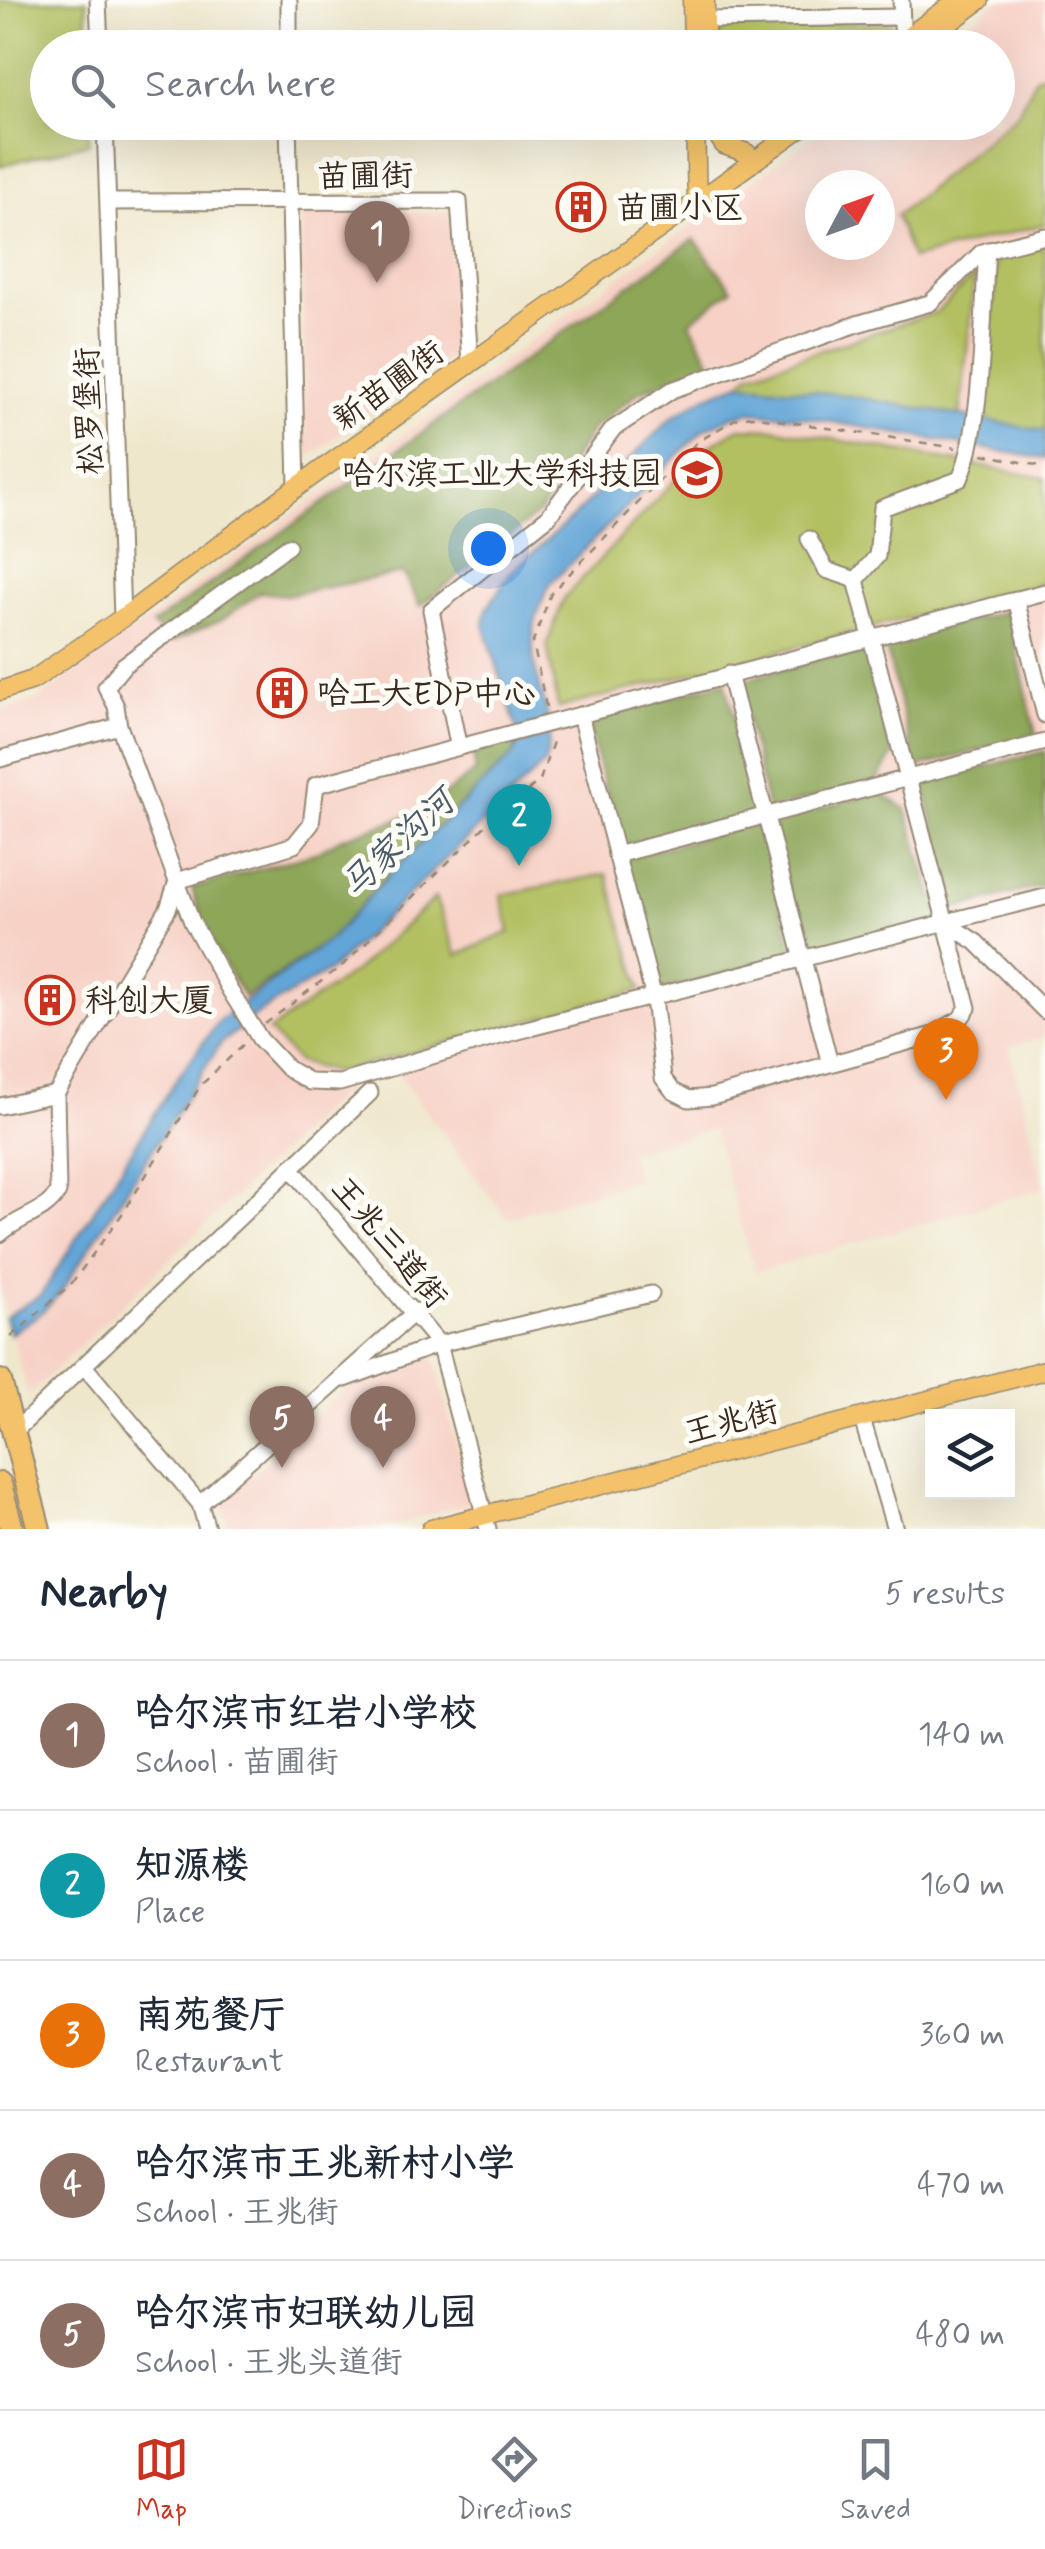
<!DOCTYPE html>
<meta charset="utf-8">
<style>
:root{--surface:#fff;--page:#f2f2f3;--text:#1f2937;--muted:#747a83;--line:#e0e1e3;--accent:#c8321e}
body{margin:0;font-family:Mynerve,"LXGW WenKai TC",sans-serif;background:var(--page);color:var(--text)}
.controls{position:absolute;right:30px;bottom:30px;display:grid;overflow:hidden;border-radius:0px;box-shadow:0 10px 40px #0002}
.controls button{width:90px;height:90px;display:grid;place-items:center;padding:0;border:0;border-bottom:2px solid var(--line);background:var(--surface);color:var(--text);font:50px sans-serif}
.compass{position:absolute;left:805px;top:170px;width:90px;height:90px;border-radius:50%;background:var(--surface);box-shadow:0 10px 40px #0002;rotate:49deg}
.you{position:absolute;left:488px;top:548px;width:35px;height:35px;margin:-25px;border:8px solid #fff;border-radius:50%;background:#1a73e8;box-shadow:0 0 0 15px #1a73e833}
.badge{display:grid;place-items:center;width:65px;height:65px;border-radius:50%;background:var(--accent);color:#fff;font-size:32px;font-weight:700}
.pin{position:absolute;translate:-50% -82px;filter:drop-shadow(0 2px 5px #0008)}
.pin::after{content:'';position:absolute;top:52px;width:35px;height:30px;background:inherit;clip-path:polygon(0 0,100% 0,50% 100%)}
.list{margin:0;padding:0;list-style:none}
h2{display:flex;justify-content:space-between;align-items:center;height:130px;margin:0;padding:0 40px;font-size:42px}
h2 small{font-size:32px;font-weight:400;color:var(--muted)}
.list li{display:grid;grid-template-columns:65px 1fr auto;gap:30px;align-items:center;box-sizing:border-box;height:150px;padding:0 40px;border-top:2px solid var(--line)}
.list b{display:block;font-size:38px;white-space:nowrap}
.list p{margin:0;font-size:32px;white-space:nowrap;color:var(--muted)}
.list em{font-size:32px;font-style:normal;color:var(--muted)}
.icon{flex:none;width:55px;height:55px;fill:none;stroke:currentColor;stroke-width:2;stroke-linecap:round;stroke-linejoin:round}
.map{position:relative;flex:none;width:1045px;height:1529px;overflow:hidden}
.search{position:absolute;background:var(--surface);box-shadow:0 10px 40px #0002;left:30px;right:30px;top:30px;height:110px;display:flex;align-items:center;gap:25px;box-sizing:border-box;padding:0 35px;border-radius:55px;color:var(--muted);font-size:38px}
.sheet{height:880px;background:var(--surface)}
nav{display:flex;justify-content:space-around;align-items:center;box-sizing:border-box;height:140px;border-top:2px solid var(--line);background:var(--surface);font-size:28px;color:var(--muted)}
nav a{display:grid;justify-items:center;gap:5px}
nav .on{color:var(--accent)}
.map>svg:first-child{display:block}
.built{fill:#f7d1c6;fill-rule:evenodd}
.green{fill:#b2c062;stroke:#767540;stroke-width:2.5}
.forest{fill:#8da658;stroke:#64683b;stroke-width:2.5}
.water{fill:#62a5d7;stroke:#4e687a;stroke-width:2.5}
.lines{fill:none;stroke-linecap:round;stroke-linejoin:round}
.minor-casing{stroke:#958875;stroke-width:19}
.major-casing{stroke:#958875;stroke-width:21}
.highway-casing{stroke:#958875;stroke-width:26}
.path{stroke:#958875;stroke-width:2.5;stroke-dasharray:8 8;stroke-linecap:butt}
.minor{stroke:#fff;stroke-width:15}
.major{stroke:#f3c26a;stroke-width:18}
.highway{stroke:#f3c26a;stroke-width:22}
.labels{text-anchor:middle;stroke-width:10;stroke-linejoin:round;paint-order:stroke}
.street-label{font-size:32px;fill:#3b2a1e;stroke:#fdfcf7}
.poi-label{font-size:32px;fill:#3b2a1e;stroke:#fdfcf7;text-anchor:start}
.water-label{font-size:35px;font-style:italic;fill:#4b5b68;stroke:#fdfcf7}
</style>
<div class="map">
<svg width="1045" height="1529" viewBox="0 0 1045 1529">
<rect width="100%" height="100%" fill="#fdfcf7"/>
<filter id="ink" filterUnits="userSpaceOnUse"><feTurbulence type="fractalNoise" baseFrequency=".01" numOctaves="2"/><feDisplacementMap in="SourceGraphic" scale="20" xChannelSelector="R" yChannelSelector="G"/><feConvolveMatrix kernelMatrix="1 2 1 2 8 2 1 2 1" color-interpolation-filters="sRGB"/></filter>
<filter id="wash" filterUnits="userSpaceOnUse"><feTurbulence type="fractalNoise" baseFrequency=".0048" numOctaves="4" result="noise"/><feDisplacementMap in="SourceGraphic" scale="40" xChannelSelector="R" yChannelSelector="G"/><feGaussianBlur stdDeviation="2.25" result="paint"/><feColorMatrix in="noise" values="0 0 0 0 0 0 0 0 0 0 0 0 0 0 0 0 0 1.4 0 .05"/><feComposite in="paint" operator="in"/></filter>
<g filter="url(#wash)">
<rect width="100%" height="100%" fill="#efe7cc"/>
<!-- built -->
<g class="built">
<path d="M 1000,0 L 1045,0 L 1045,1037 L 1009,1047 L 1045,1188 L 755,1272 L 713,1129 L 629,1152 L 637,1180 L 507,1218 L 382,1054 L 28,1396 L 0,1288 L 0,711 L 36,701 L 832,123 L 998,122 L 998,48 L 935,47 ZM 820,185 L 880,185 L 880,245 L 820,245 Z"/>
<polygon points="450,212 454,353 307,458 301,213"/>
<polygon points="434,1356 471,1502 381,1529 228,1529 222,1501 349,1386"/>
</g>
<!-- green -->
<g class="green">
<polygon points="0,0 87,0 87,47 48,48 48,122 88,123 89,143 0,166"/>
<polygon points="893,23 892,37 876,48 720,47 717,26"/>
<polygon points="1045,74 1045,224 912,259 896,216 1017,114 1036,77"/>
<polygon points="1045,246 1045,432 985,421 996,258"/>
<polygon points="975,274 960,416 740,383 751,373 937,312"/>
<polygon points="739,428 778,429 1045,478 1045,583 558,708 547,644 564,598 704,449"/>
<polygon points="607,874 641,990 337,1073 298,1062 269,1031 356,970 435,898 457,955 510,932 501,895"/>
</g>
<!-- forest -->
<g class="forest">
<polygon points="694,239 732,289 690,322 711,362 639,392 593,428 540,512 420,606 403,573 286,595 260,592 225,618 172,642 152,625"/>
<polygon points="1008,611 1036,735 916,768 884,641"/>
<polygon points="863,645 893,755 877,782 768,810 738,682"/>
<polygon points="725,681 758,813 621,848 587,721"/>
<polygon points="518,734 514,754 394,870 330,939 244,998 207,935 192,888 315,853 342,838 423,811 476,771 473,754"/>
<polygon points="1045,751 1045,885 957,909 923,783"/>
<polygon points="878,792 906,809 941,921 805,953 771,822"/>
<polygon points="761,822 794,955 658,991 625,858"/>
</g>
<!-- water -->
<path class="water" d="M 740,383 L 845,395 L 1045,431 L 1045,459 L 809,418 L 751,412 L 733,416 L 703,430 L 551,583 C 503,668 568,701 544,764 L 332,969 L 262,1011 L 221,1043 L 61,1292 L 41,1313 L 10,1334 L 5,1317 L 41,1295 L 178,1077 L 219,1021 L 330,939 L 394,870 L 514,754 L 520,739 L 484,625 L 487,609 L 509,574 L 573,517 L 672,417 L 705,397 Z"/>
</g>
<g filter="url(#ink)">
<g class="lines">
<!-- minor casing -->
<g class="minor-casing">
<g id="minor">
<polyline points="98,0 100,48"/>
<polyline points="901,0 903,48"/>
<polyline points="705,20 901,17"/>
<polyline points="289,48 289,0"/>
<polyline points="105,122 122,618"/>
<polyline points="288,122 297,487"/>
<polyline points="109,202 459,201 470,363"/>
<path d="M 809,539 L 826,570 L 856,580 L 877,556 L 882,508 L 960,479 C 984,423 982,314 987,250"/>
<polyline points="1016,599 1045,715"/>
<polyline points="729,674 829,1060"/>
<polyline points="580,715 654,998 663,1078 673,1091 689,1099 712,1097 933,1035 960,1019 968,1008 856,580"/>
<polyline points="119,726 116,706 106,687 124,665 288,546"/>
<polyline points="458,744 431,610 548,517 613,429 672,390 857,324 930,303 982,252 1045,236"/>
<polyline points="0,759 119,726 192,922 229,989 260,1039 288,1069 310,1082 340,1083 514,1032 1045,897"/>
<polyline points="616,855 1045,742"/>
<polyline points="946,923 976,942 1045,1011"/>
<polyline points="0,1106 56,1094"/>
<polyline points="291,1168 439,1344 488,1529"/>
<path d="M 0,1234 C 19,1216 45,1214 58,1192 L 56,1094 L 168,909 L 177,881 L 294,845 L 311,824 L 316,785 L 1045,592"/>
<polyline points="84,1366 200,1504 207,1529"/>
<polyline points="345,1379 439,1344 651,1294"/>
<polyline points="862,1419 895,1529"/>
<polyline points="14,1432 370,1093"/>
<polyline points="200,1504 416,1311"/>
</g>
</g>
<!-- major casing -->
<g class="major-casing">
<g id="major">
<polyline points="692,0 693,48"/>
<polyline points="705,0 705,48"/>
<polyline points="893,48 958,0"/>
<polyline points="915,48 980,0"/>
<polyline points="695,122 697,204"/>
<polyline points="709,122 724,145 747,153"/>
<polyline points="0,691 33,680 122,618 297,487 809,122"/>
<polyline points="431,1529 1045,1370"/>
</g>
</g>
<!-- highway casing -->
<g class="highway-casing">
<g id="highway">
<polyline points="0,1381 39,1529"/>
<polyline points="0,1484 12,1529"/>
</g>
</g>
<!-- path -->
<g class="path">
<polyline points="983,454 1045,467"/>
<polyline points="546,707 533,642 551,593 696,443 735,419 752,416 956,448"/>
<polyline points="265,1024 344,964 483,828 540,780 554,739"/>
<polyline points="11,1337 72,1283 125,1210 200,1086 245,1043"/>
</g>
<!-- minor -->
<use href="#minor" class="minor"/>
<!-- major -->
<use href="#major" class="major"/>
<!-- highway -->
<use href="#highway" class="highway"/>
</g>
</g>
<!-- icons -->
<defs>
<g id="building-ring" transform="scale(2.5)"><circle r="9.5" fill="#fdfcf7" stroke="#c8321e" stroke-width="1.5"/><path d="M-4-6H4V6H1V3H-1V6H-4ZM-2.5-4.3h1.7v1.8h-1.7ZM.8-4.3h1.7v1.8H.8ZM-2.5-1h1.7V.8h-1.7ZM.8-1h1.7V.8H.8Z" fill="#c8321e"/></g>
<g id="school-ring" transform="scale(2.5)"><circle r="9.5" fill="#fdfcf7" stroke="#c8321e" stroke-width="1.5"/><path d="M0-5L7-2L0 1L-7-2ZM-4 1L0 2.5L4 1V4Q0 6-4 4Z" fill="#c8321e"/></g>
</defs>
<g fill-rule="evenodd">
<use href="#building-ring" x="581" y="207"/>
<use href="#school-ring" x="697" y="473"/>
<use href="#building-ring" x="282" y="693"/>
<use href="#building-ring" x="50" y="1000"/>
</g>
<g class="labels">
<!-- street labels -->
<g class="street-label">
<text transform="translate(365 175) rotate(-1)" y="11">苗圃街</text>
<text transform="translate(388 385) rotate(-36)" y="11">新苗圃街</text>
<text transform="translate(88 411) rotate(-92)" y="11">松罗堡街</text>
<text transform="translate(390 1242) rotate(50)" y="11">王兆三道街</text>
<text transform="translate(731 1421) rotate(-14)" y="11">王兆街</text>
</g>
<!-- poi labels -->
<g class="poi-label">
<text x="616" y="218">苗圃小区</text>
<text x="662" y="484" text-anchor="end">哈尔滨工业大学科技园</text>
<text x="317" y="704">哈工大EDP中心</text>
<text x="85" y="1011">科创大厦</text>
</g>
<!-- water labels -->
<g class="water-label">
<text transform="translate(397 843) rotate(-43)" y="12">马家沟河</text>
</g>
</g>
</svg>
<div class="controls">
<button><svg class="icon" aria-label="layers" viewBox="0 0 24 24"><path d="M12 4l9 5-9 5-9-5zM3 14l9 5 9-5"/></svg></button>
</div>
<svg class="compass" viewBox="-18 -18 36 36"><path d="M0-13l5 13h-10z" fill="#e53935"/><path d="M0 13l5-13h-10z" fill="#747a83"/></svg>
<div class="you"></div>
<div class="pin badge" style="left:377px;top:283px;background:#8d6e63">1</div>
<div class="pin badge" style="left:519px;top:866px;background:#0f9aa8">2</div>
<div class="pin badge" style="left:946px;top:1100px;background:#e8710a">3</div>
<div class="pin badge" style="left:383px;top:1468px;background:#8d6e63">4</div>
<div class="pin badge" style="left:282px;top:1468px;background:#8d6e63">5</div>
<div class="search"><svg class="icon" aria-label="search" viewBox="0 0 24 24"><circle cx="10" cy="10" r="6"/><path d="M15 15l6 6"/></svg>Search here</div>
</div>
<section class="sheet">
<h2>Nearby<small>5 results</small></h2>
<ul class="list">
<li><span class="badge" style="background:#8d6e63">1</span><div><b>哈尔滨市红岩小学校</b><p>School · 苗圃街</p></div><em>140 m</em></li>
<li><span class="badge" style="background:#0f9aa8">2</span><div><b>知源楼</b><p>Place</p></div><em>160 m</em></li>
<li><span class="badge" style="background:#e8710a">3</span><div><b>南苑餐厅</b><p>Restaurant</p></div><em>360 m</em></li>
<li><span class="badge" style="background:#8d6e63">4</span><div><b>哈尔滨市王兆新村小学</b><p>School · 王兆街</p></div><em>470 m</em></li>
<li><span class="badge" style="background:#8d6e63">5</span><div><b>哈尔滨市妇联幼儿园</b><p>School · 王兆头道街</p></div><em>480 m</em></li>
</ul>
</section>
<nav>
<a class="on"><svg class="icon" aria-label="map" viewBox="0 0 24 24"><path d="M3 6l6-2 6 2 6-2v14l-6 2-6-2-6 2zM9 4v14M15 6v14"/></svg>Map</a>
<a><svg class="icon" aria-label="directions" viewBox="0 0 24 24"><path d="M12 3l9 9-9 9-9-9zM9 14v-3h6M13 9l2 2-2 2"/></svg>Directions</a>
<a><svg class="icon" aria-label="saved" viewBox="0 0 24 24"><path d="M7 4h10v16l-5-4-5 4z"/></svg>Saved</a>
</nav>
